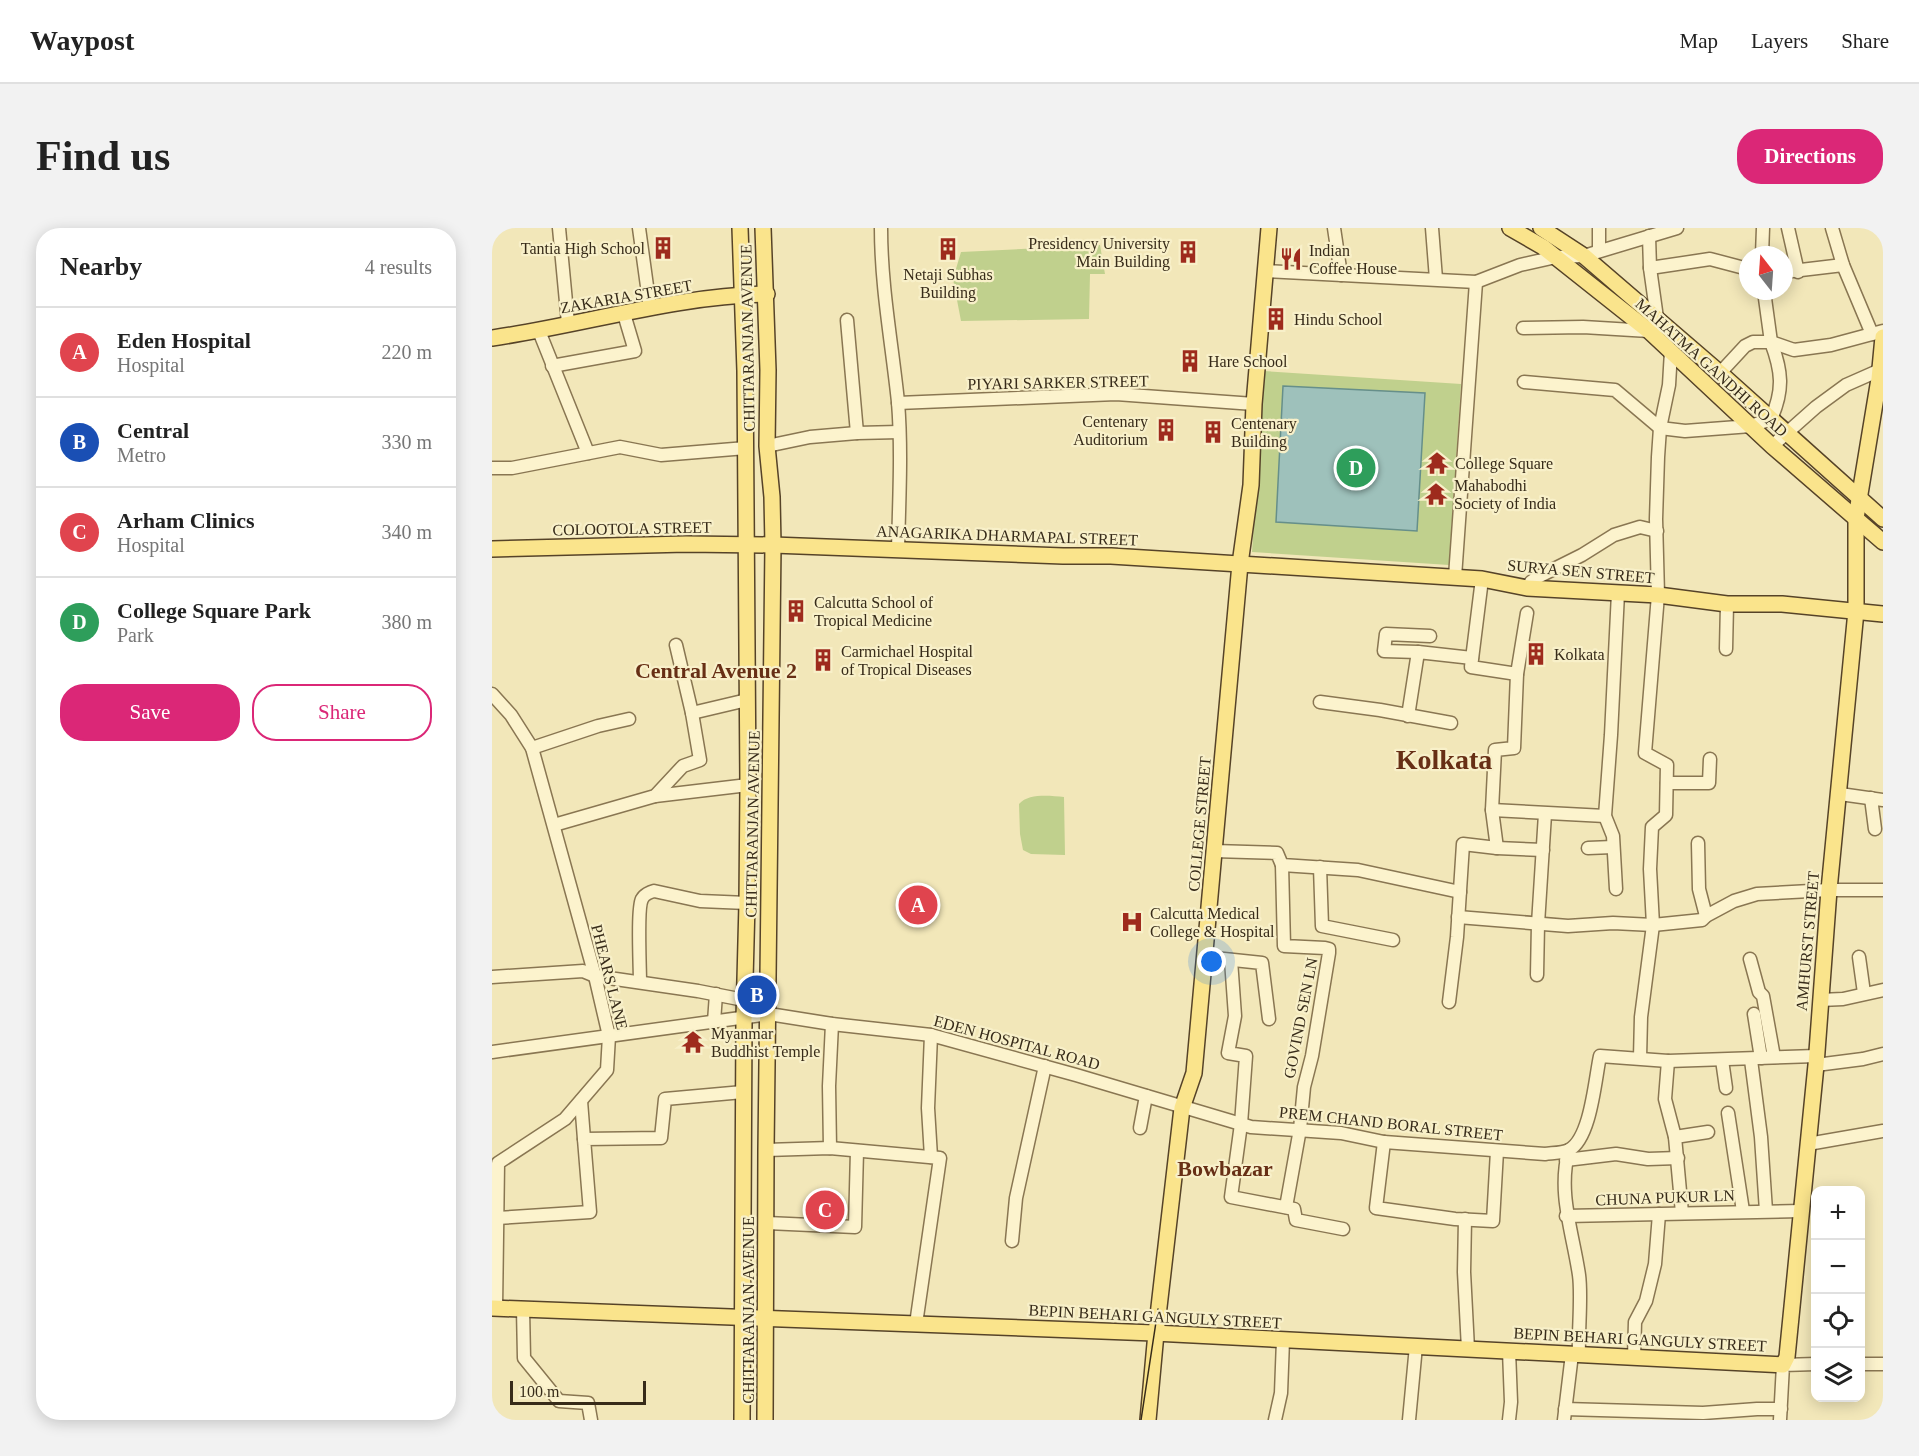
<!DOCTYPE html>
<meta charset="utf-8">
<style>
:root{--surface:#fff;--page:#f2f2f2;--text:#222;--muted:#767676;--line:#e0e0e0;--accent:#db2777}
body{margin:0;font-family:"Times New Roman",serif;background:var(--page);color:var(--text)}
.controls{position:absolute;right:18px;bottom:18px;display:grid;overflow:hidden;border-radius:12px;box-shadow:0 3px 15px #0003}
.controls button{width:54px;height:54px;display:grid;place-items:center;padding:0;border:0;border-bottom:2px solid var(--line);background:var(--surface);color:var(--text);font:30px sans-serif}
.compass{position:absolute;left:1247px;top:18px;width:54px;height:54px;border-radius:50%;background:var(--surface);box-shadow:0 3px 15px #0003;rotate:343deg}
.scale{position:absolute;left:18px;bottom:15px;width:136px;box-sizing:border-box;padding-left:6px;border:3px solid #372b19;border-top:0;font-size:16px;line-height:21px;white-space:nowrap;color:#372b19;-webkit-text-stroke:4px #f8f0c9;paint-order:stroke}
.you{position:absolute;left:720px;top:734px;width:21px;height:21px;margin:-15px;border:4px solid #fff;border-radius:50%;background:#1a73e8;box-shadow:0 0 0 9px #1a73e833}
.badge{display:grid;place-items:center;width:39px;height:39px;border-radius:50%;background:var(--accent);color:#fff;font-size:20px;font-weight:700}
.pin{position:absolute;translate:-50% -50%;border:3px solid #fff;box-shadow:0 2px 6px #0006}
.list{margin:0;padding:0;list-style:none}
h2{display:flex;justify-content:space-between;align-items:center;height:78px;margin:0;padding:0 24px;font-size:26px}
h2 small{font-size:20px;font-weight:400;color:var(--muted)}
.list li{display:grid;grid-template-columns:39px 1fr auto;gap:18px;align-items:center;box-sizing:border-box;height:90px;padding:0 24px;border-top:2px solid var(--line)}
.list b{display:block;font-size:22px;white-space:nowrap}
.list p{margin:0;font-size:20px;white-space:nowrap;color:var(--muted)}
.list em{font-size:20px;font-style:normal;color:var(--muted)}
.actions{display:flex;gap:12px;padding:18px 24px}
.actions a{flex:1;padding:14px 0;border:2px solid var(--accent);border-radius:24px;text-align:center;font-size:21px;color:var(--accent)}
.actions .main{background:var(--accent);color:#fff}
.icon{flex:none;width:33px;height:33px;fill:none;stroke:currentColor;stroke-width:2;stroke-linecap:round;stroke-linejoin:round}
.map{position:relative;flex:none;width:1391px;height:1192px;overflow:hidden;border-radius:24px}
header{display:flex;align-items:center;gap:36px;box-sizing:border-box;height:84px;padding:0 30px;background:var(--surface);border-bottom:2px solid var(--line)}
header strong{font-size:28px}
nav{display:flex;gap:33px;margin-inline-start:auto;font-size:21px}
.intro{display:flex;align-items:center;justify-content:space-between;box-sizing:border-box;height:144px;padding:0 36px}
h1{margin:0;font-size:42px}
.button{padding:15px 27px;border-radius:24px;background:var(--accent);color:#fff;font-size:21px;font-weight:700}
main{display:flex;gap:36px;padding:0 36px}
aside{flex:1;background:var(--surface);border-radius:24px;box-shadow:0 3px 15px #0003}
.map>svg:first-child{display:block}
.green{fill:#c0d08d}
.water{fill:#9ec1bb;stroke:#668f8a;stroke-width:1.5}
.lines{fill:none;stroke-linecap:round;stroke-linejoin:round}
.minor-casing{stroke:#897652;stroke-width:15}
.major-casing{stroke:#564328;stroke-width:18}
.minor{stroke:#fcf3cd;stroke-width:12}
.major{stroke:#fae48c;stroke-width:15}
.tram{stroke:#372b19;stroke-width:1.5}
.labels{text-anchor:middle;stroke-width:4.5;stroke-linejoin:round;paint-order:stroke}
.poi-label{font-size:16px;fill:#372b19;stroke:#f8f0c9;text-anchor:start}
.street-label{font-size:16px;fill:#372b19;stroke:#f8f0c9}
.district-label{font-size:22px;font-weight:bold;fill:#672f15;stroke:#f8f0c9}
.town-label{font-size:28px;font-weight:bold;fill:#672f15;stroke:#f8f0c9}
</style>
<header>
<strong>Waypost</strong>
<nav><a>Map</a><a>Layers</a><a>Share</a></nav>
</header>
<div class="intro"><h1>Find us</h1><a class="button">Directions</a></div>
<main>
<aside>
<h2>Nearby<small>4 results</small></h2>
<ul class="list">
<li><span class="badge" style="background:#e0444e">A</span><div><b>Eden Hospital</b><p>Hospital</p></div><em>220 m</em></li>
<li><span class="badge" style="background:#1a4fb4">B</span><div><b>Central</b><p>Metro</p></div><em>330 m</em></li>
<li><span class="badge" style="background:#e0444e">C</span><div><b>Arham Clinics</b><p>Hospital</p></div><em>340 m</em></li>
<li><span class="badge" style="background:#2e9e5b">D</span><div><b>College Square Park</b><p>Park</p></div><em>380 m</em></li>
</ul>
<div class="actions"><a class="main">Save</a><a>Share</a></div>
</aside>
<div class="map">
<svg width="1391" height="1192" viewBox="0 0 1391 1192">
<rect width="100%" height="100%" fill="#f2e7b9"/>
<!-- green -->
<g class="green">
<polygon points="608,17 613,46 598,46 597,91 469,93 461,51 469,24"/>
<polygon points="772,143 969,156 957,337 760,324"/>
<path d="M 572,569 L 573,627 L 539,626 L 531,622 L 528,606 L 527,576 C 537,565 558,568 572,569 Z"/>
</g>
<!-- water -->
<polygon class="water" points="791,158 933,165 925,303 784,294"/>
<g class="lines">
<!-- minor casing -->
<g class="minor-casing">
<g id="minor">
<polyline points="67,0 76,95"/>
<polyline points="147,0 158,80"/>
<path d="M 389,0 C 389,59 400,116 406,174 C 410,223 407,273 406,322"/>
<polyline points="842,0 849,47"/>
<polyline points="940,0 944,51"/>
<polyline points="1107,0 1107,23"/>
<polyline points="1296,0 1306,44"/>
<polyline points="1340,0 1351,37 1380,106"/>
<polyline points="1157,8 1158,40 1165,90"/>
<polyline points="1270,27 1271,0"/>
<polyline points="1158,40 1218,31 1256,41"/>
<polyline points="774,43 984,54 1028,37 1064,29 1092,28 1185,0"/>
<polyline points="1292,44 1351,37"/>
<polyline points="1272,63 1279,114 1302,122 1339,117 1391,103"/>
<polyline points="355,92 365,205 407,204"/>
<polyline points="1031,100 1091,99 1157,103"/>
<polyline points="47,103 96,225"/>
<polyline points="60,138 143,123 132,86"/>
<path d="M 1032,154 L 1123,162 L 1168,200 L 1193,203 L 1259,198 L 1279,191 C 1292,162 1290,143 1279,114 L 1261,114 L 1253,118 L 1228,145"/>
<polyline points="406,175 624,166 762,176"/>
<polyline points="275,218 318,209 365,205"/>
<polyline points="1280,218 1324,179 1354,157 1388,142"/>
<polyline points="0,240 20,240 128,219 169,227 254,220"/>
<polyline points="963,349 984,54"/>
<polyline points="990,351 979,439 1025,446"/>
<polyline points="1036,360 1039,354 1046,349 1090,327 1122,307 1148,299 1165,303"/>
<polyline points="1234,421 1235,376"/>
<polyline points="926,424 892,423 894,406 938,408"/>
<polyline points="0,466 19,487 40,520 103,748 117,808 115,842 73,891 6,935 4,1080"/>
<polyline points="828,474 888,482 959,495"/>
<polyline points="200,485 255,472"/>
<polyline points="916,488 926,424 980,430"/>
<polyline points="40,520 106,498 137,491"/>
<polyline points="1175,555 1217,555 1218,531"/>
<polyline points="1348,566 1391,572"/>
<polyline points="163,568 256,557"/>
<polyline points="1379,570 1383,601"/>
<polyline points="1000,582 1113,588"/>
<polyline points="62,597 163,568 191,538 208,532 200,485 184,417"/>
<polyline points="1206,615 1207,661 1214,688"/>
<polyline points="1005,620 1000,582 1003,522 1022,520 1025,446 1035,385"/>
<polyline points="1096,620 1121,619"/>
<polyline points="722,623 785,625 790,637 866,642 968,664"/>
<polyline points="790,637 792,718 833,720 837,721 837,725 820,828 812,859 808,901 794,979"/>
<polyline points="828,639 830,698 901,712"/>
<polyline points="1124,661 1121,608 1113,588 1119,507 1126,365"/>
<polyline points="966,689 1076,698 1121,695 1161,697 1210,692 1214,688 1242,673 1265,666 1337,662 1391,662"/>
<polyline points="713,729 770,735 777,791"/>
<polyline points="1367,729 1372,765"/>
<polyline points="1258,731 1267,764 1271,768 1282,829"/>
<polyline points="739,732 743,788 736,825 754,828 749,896 739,969 802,981 804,992 851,1001"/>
<polyline points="1045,747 1046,696 1053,586"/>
<polyline points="0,749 91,743 103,748 206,763 252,772 277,786"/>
<path d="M 148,754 C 148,740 145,680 150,671 C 152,667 158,664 162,663 L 208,673 L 255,675"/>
<polyline points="1328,772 1351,771 1391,762"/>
<polyline points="957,774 965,709 971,616 1005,620 1051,622"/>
<polyline points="1262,786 1269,830"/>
<polyline points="222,794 224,766"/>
<path d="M 0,824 L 277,786 L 340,796 L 439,807 L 584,847 L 759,899 L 849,905 L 892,914 L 1053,926 C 1060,925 1071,925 1077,922 C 1099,910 1103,851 1108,828 L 1176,833 L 1324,828"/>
<polyline points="1148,830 1149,789 1161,697 1158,641 1160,599 1174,587 1175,537 1153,525 1166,367 1164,291 1166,229 1168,200 1177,157 1179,123"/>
<polyline points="1230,832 1234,860"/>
<polyline points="1259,832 1269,909 1274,983"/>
<polyline points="1176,833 1173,871 1183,909 1190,985"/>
<polyline points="1324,837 1371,831 1391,826"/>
<polyline points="89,873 92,911"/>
<polyline points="1236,885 1251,983"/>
<polyline points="648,900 654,868"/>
<polyline points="1183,909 1216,904"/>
<polyline points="892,914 884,980 963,991 1001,993 1005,923"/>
<polyline points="1316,916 1391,903"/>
<polyline points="338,920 337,858 340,796"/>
<polyline points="274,922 338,920 448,930 424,1096"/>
<path d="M 1077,922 C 1065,964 1081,1005 1087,1047 C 1090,1068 1086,1103 1087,1126"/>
<polyline points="439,929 436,880 439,807"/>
<polyline points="1074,932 1124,926 1156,931 1186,930"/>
<polyline points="1074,988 1309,983"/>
<polyline points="5,990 98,984 92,911 169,910 173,871 251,864"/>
<polyline points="973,991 972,1044 976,1121"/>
<polyline points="275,995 363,999 365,923"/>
<polyline points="520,1013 524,970 553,838"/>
<polyline points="31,1081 32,1130 67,1173 96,1175 99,1192"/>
<polyline points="1142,1129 1143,1094 1154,1073 1163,1036 1167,986"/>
<polyline points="1368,1136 1391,1136"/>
<polyline points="1073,1181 1211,1185 1265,1181 1289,1181"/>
<polyline points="783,1192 789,1165 791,1112"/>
<polyline points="917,1192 924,1118"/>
<polyline points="1017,1192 1019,1174 1017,1123"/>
<polyline points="1072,1192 1080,1126"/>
<polyline points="1288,1192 1291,1137 1324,1136"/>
</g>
</g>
<!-- major casing -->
<g class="major-casing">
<g id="major">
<polyline points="248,0 253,143 256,557 255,675 252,790 250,1192"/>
<polyline points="271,0 276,142 275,218 280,269 281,317 274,922 273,1192"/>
<polyline points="1018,0 1051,19 1157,103 1280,218 1391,314"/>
<polyline points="1049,0 1092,28 1228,145 1391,291"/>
<path d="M 0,110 C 91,97 182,68 275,66"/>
<polyline points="0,321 194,316 281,317 571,328 619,328 990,351 1035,360 1166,367 1235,376 1290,376 1391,386"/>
<polyline points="0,1080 662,1105 1291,1137 1295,1129 1324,837 1337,662 1364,383 1364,290 1387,151 1391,109"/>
<polyline points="656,1192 664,1105 690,880 702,845 748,336 759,257 762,176 777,0"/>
</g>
</g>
<!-- minor -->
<use href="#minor" class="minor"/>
<!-- major -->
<use href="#major" class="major"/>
<!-- tram -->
<polyline class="tram" points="649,1192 666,1081"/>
</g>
<!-- icons -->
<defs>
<g id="building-bare" transform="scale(1.8)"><path d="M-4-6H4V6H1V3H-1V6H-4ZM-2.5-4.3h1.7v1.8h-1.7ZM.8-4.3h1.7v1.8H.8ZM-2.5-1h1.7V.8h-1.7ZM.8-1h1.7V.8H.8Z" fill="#9e2b1d" stroke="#f8f0c9" stroke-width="2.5" paint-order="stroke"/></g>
<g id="restaurant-bare" transform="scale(1.8)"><path d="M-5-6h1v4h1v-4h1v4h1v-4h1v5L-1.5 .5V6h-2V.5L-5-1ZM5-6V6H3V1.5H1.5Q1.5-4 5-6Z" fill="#9e2b1d" stroke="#f8f0c9" stroke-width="2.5" paint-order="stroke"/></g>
<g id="temple-bare" transform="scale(1.8)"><path d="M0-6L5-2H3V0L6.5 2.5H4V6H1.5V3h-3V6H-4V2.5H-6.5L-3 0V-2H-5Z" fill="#9e2b1d" stroke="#f8f0c9" stroke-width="2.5" paint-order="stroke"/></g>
<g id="hospital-bare" transform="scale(1.8)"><path d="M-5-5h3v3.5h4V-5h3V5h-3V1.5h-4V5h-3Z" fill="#9e2b1d" stroke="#f8f0c9" stroke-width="2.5" paint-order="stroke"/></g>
</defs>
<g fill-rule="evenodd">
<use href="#building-bare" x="171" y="20"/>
<use href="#building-bare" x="456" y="21"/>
<use href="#building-bare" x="696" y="24"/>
<use href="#restaurant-bare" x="799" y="31"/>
<use href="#building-bare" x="784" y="91"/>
<use href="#building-bare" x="698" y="133"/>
<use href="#building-bare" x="674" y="202"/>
<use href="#building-bare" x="721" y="204"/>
<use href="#temple-bare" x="945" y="235"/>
<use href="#temple-bare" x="944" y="266"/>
<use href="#building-bare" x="304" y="383"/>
<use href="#building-bare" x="1044" y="426"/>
<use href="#building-bare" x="331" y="432"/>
<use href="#hospital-bare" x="640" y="694"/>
<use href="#temple-bare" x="201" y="814"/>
</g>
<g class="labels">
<!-- poi labels -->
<g class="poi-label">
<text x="678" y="21" text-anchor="end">Presidency University<tspan x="678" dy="18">Main Building</tspan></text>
<text x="153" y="26" text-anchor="end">Tantia High School</text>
<text x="817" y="28">Indian<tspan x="817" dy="18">Coffee House</tspan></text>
<text x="456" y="52" text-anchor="middle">Netaji Subhas<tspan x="456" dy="18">Building</tspan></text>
<text x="802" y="97">Hindu School</text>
<text x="716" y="139">Hare School</text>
<text x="656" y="199" text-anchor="end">Centenary<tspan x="656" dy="18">Auditorium</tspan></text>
<text x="739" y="201">Centenary<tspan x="739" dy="18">Building</tspan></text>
<text x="963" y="241">College Square</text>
<text x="962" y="263">Mahabodhi<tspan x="962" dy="18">Society of India</tspan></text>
<text x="322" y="380">Calcutta School of<tspan x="322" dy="18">Tropical Medicine</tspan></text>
<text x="349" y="429">Carmichael Hospital<tspan x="349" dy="18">of Tropical Diseases</tspan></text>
<text x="1062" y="432">Kolkata</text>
<text x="658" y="691">Calcutta Medical<tspan x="658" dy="18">College &amp; Hospital</tspan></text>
<text x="219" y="811">Myanmar<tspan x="219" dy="18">Buddhist Temple</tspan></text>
</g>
<!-- street labels -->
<g class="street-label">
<text transform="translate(134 68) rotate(-10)" y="6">ZAKARIA STREET</text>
<text transform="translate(255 110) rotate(-91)" y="6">CHITTARANJAN AVENUE</text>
<text transform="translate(1220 139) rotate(42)" y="6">MAHATMA GANDHI ROAD</text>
<text transform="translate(566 154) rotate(-1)" y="6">PIYARI SARKER STREET</text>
<text transform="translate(140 300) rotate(-1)" y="6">COLOOTOLA STREET</text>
<text transform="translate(515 307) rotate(2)" y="6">ANAGARIKA DHARMAPAL STREET</text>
<text transform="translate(1089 343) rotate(5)" y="6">SURYA SEN STREET</text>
<text transform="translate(260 596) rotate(-89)" y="6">CHITTARANJAN AVENUE</text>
<text transform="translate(707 596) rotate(-85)" y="6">COLLEGE STREET</text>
<text transform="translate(1315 713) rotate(-85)" y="6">AMHURST STREET</text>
<text transform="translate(118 749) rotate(76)" y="6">PHEARS LANE</text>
<text transform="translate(808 790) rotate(-79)" y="6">GOVIND SEN LN</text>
<text transform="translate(525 814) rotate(15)" y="6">EDEN HOSPITAL ROAD</text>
<text transform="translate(899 895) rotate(6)" y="6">PREM CHAND BORAL STREET</text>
<text transform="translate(1173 969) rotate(-2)" y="6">CHUNA PUKUR LN</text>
<text transform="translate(256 1082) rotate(-90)" y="6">CHITTARANJAN AVENUE</text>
<text transform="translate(663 1088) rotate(3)" y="6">BEPIN BEHARI GANGULY STREET</text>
<text transform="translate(1148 1111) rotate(3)" y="6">BEPIN BEHARI GANGULY STREET</text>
</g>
<!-- district labels -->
<g class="district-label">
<text x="224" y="450">Central Avenue 2</text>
<text x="733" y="948">Bowbazar</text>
</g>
<!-- town labels -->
<g class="town-label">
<text x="952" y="541">Kolkata</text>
</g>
</g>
</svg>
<div class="controls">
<button>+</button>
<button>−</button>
<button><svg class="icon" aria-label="locate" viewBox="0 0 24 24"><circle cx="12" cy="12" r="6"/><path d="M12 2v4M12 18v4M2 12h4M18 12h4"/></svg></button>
<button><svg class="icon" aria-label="layers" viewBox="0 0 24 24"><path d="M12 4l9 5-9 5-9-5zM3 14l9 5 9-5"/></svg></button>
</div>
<svg class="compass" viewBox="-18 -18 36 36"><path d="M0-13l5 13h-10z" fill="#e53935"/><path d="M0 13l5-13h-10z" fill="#767676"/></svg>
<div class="scale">100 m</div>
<div class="you"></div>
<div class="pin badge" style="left:426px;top:677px;background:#e0444e">A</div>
<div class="pin badge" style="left:265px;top:767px;background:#1a4fb4">B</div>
<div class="pin badge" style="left:333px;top:982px;background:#e0444e">C</div>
<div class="pin badge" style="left:864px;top:240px;background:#2e9e5b">D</div>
</div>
</main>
